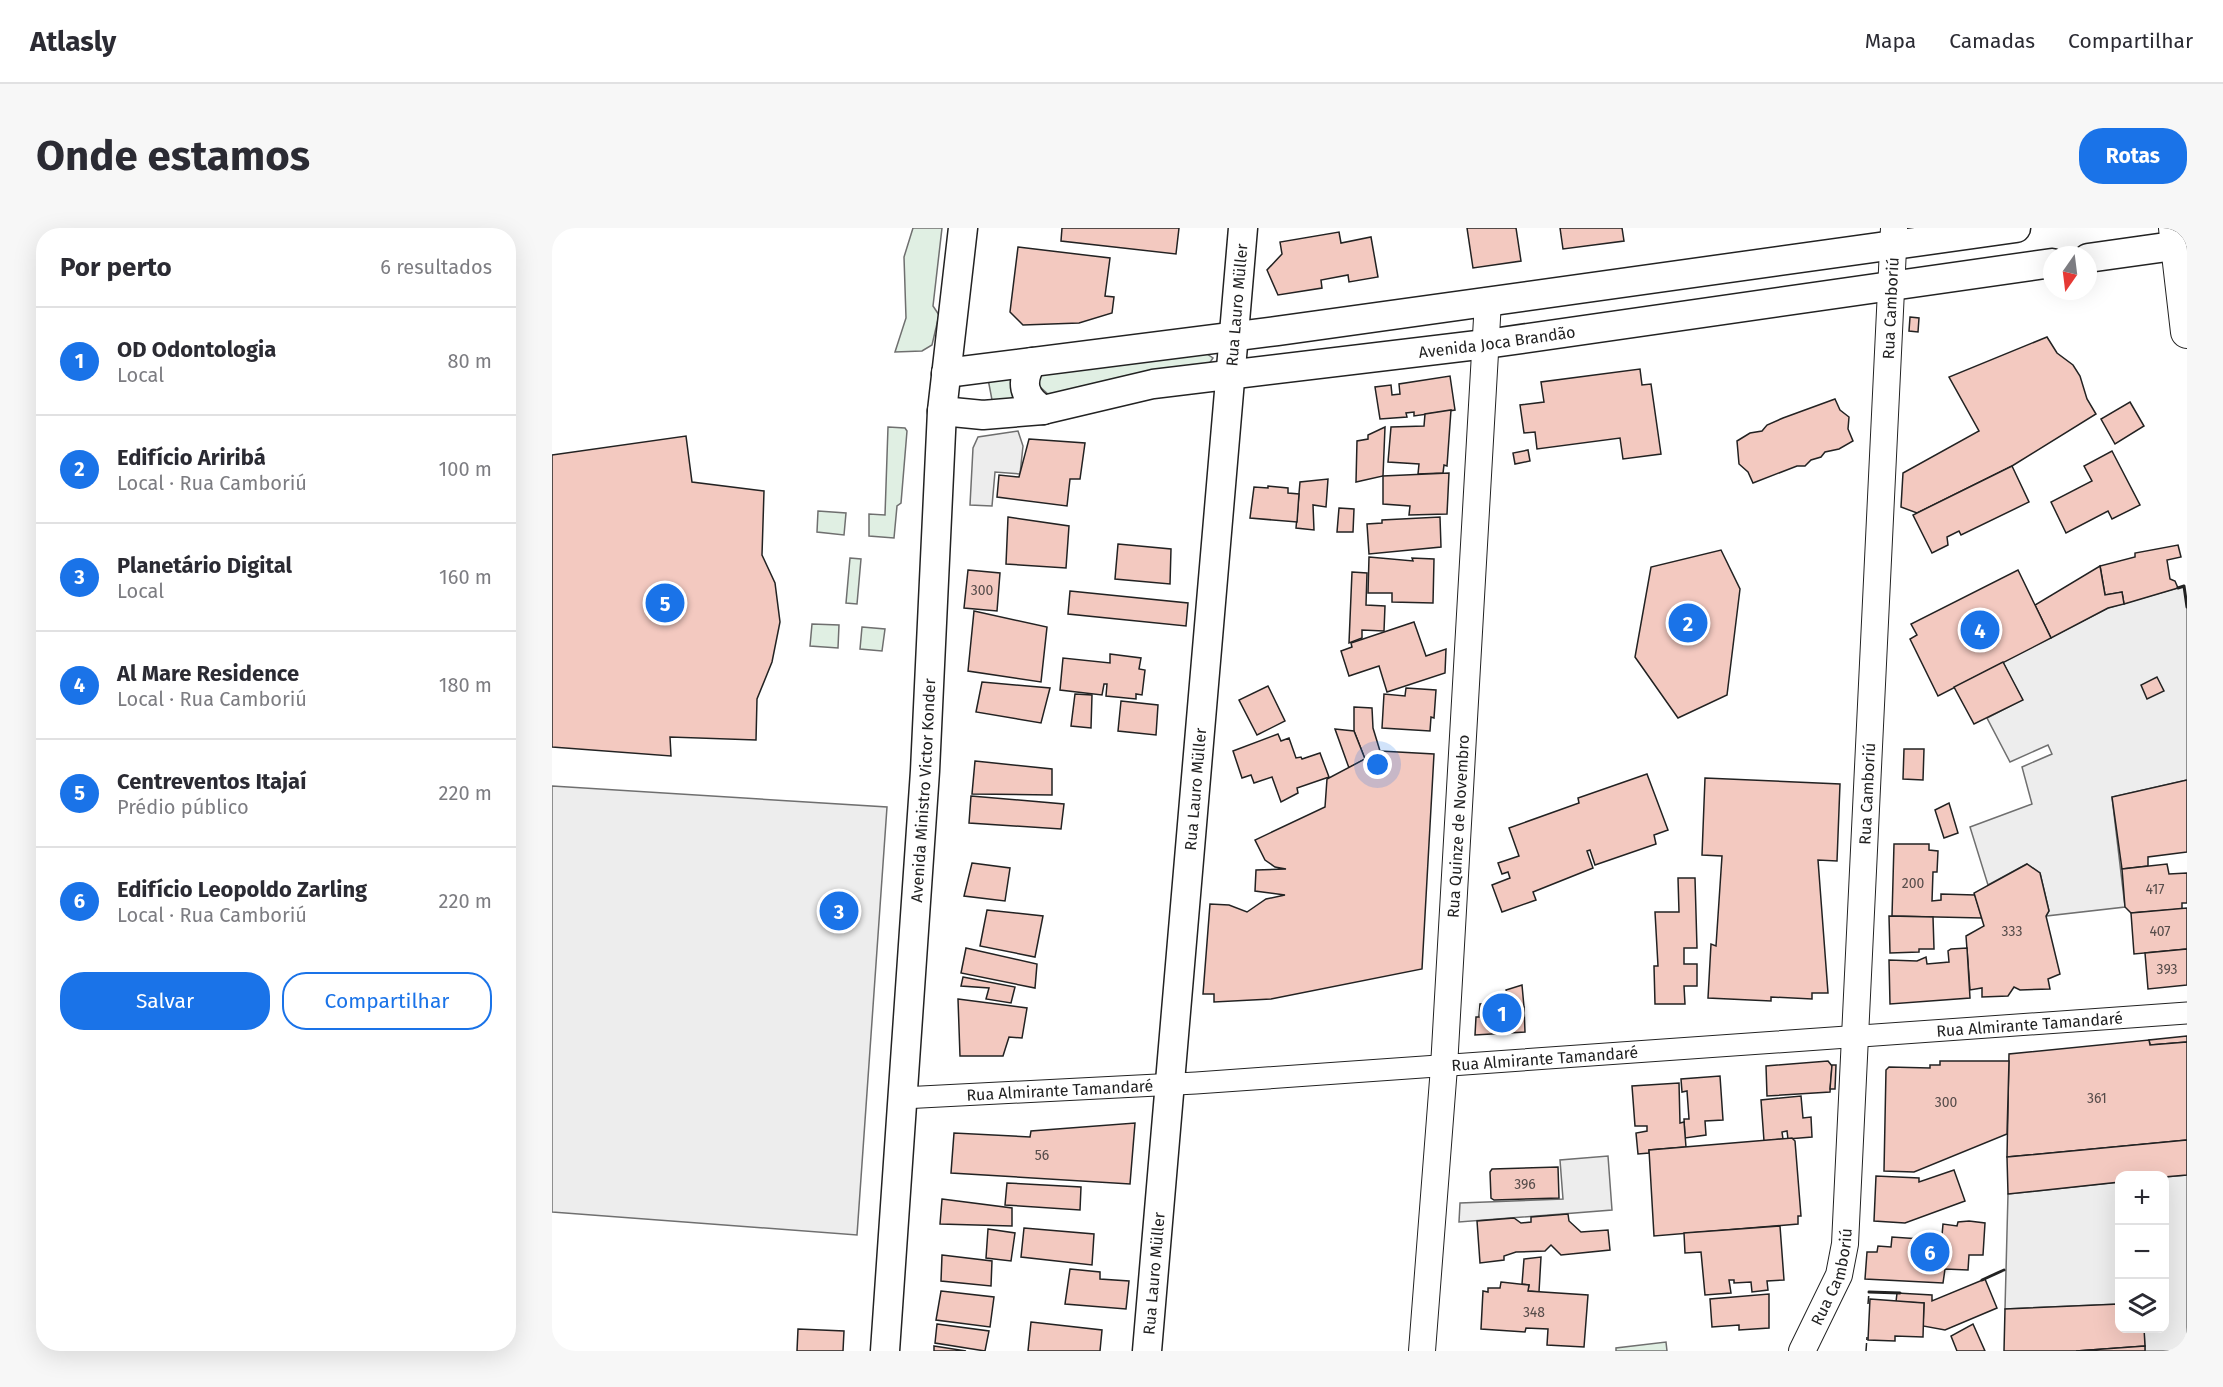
<!DOCTYPE html>
<html lang="pt">
<meta charset="utf-8">
<style>
:root{--surface:#fff;--page:#f7f7f7;--text:#2b2b33;--muted:#7c7c81;--line:#e1e1e2;--accent:#1a73e8}
body{margin:0;font-family:"Fira Sans",sans-serif;background:var(--page);color:var(--text)}
.controls{position:absolute;right:18px;bottom:18px;display:grid;overflow:hidden;border-radius:12px;box-shadow:0 6px 24px #0002}
.controls button{width:54px;height:54px;display:grid;place-items:center;padding:0;border:0;border-bottom:2px solid var(--line);background:var(--surface);color:var(--text);font:30px sans-serif}
.compass{position:absolute;left:1491px;top:18px;width:54px;height:54px;border-radius:50%;background:var(--surface);box-shadow:0 6px 24px #0002;rotate:194deg}
.you{position:absolute;left:826px;top:537px;width:21px;height:21px;margin:-15px;border:4px solid #fff;border-radius:50%;background:#1a73e8;box-shadow:0 0 0 9px #1a73e833}
.badge{display:grid;place-items:center;width:39px;height:39px;border-radius:50%;background:var(--accent);color:#fff;font-size:20px;font-weight:700}
.pin{position:absolute;translate:-50% -50%;border:3px solid #fff;box-shadow:0 2px 6px #0006}
.list{margin:0;padding:0;list-style:none}
h2{display:flex;justify-content:space-between;align-items:center;height:78px;margin:0;padding:0 24px;font-size:26px}
h2 small{font-size:20px;font-weight:400;color:var(--muted)}
.list li{display:grid;grid-template-columns:39px 1fr auto;gap:18px;align-items:center;box-sizing:border-box;height:108px;padding:0 24px;border-top:2px solid var(--line)}
.list b{display:block;font-size:22px;white-space:nowrap}
.list p{margin:0;font-size:20px;white-space:nowrap;color:var(--muted)}
.list em{font-size:20px;font-style:normal;color:var(--muted)}
.actions{display:flex;gap:12px;padding:18px 24px}
.actions a{flex:1;padding:14px 0;border:2px solid var(--accent);border-radius:24px;text-align:center;font-size:21px;color:var(--accent)}
.actions .main{background:var(--accent);color:#fff}
.icon{flex:none;width:33px;height:33px;fill:none;stroke:currentColor;stroke-width:2;stroke-linecap:round;stroke-linejoin:round}
.map{position:relative;flex:none;width:1635px;height:1123px;overflow:hidden;border-radius:24px}
header{display:flex;align-items:center;gap:36px;box-sizing:border-box;height:84px;padding:0 30px;background:var(--surface);border-bottom:2px solid var(--line)}
header strong{font-size:28px}
nav{display:flex;gap:33px;margin-inline-start:auto;font-size:21px}
.intro{display:flex;align-items:center;justify-content:space-between;box-sizing:border-box;height:144px;padding:0 36px}
h1{margin:0;font-size:42px}
.button{padding:15px 27px;border-radius:24px;background:var(--accent);color:#fff;font-size:21px;font-weight:700}
main{display:flex;gap:36px;padding:0 36px}
aside{flex:1;background:var(--surface);border-radius:24px;box-shadow:0 6px 24px #0002}
.map>svg:first-child{display:block}
.green{fill:#e0efe3;stroke:#6f6f6f;stroke-width:1.5}
.parking{fill:#ededed;stroke:#6f6f6f;stroke-width:1.5}
.building{fill:#f3c9c0;stroke:#222;stroke-width:1.5}
.lines{fill:none;stroke-linecap:round;stroke-linejoin:round}
.minor-casing{stroke:#222;stroke-width:23}
.tertiary-casing{stroke:#222;stroke-width:28}
.secondary-casing{stroke:#222;stroke-width:31}
.primary-casing{stroke:#222;stroke-width:34}
.minor{stroke:#fff;stroke-width:21}
.tertiary{stroke:#fff;stroke-width:26}
.secondary{stroke:#fff;stroke-width:28}
.primary{stroke:#fff;stroke-width:32}
.fence{stroke:#222;stroke-width:1.5;stroke-dasharray:8 3;stroke-linecap:butt}
.wall{stroke:#222;stroke-width:3}
.labels{text-anchor:middle;stroke-width:4.5;stroke-linejoin:round;paint-order:stroke}
.number-label{font-size:14px;fill:#564c4a}
.street-label{font-size:16px;fill:#222;stroke:#fff}
</style>
<header>
<strong>Atlasly</strong>
<nav><a>Mapa</a><a>Camadas</a><a>Compartilhar</a></nav>
</header>
<div class="intro"><h1>Onde estamos</h1><a class="button">Rotas</a></div>
<main>
<aside>
<h2>Por perto<small>6 resultados</small></h2>
<ul class="list">
<li><span class="badge">1</span><div><b>OD Odontologia</b><p>Local</p></div><em>80 m</em></li>
<li><span class="badge">2</span><div><b>Edifício Ariribá</b><p>Local · Rua Camboriú</p></div><em>100 m</em></li>
<li><span class="badge">3</span><div><b>Planetário Digital</b><p>Local</p></div><em>160 m</em></li>
<li><span class="badge">4</span><div><b>Al Mare Residence</b><p>Local · Rua Camboriú</p></div><em>180 m</em></li>
<li><span class="badge">5</span><div><b>Centreventos Itajaí</b><p>Prédio público</p></div><em>220 m</em></li>
<li><span class="badge">6</span><div><b>Edifício Leopoldo Zarling</b><p>Local · Rua Camboriú</p></div><em>220 m</em></li>
</ul>
<div class="actions"><a class="main">Salvar</a><a>Compartilhar</a></div>
</aside>
<div class="map">
<svg width="1635" height="1123" viewBox="0 0 1635 1123">
<rect width="100%" height="100%" fill="#fff"/>
<!-- green -->
<g class="green">
<polygon points="361,0 390,0 381,78 387,87 380,117 370,123 343,124 354,90 352,29"/>
<polygon points="655,126 661,130 657,136 497,167 487,158 487,146"/>
<polygon points="468,143 471,172 440,172 436,151"/>
<polygon points="336,199 353,200 355,203 349,275 345,278 342,310 317,308 317,286 333,287"/>
<polygon points="266,283 294,285 292,307 265,304"/>
<polygon points="298,330 309,331 305,376 294,375"/>
<polygon points="260,396 287,397 286,420 258,418"/>
<polygon points="310,399 333,401 330,423 308,421"/>
<polygon points="1114,1114 1115,1123 1064,1123 1064,1120"/>
</g>
<!-- parking -->
<g class="parking">
<polygon points="466,203 471,218 468,246 443,244 440,278 418,277 421,220 426,209"/>
<polygon points="1632,358 1635,379 1635,552 1560,569 1573,679 1494,688 1497,683 1488,645 1475,636 1436,657 1418,599 1480,576 1470,539 1500,526 1496,517 1458,534 1435,490 1470,472 1451,434 1556,380"/>
<polygon points="0,558 335,579 305,1007 0,984"/>
<polygon points="1056,928 1060,982 907,994 908,975 1011,971 1008,932"/>
<polygon points="1635,947 1635,1123 1593,1123 1592,1101 1612,1100 1613,949"/>
<polygon points="1567,954 1567,1076 1453,1081 1456,966"/>
</g>
<!-- building -->
<g class="building">
<polygon points="510,0 627,0 624,26 509,13"/>
<polygon points="915,0 964,0 969,33 921,40"/>
<polygon points="1008,0 1070,0 1072,13 1011,21"/>
<polygon points="787,4 789,15 819,9 826,49 797,54 796,47 769,52 770,60 726,67 715,42 730,26 728,14"/>
<polygon points="466,19 558,30 553,68 562,69 560,85 527,95 471,97 458,84"/>
<polygon points="1358,89 1367,90 1366,104 1357,103"/>
<polygon points="1495,109 1505,125 1521,137 1528,148 1535,171 1544,186 1460,238 1365,285 1349,279 1351,245 1427,203 1397,149"/>
<polygon points="1088,141 1090,157 1099,156 1109,226 1071,231 1068,210 985,221 983,204 972,205 968,177 992,174 989,154"/>
<polygon points="898,148 903,182 862,188 862,184 854,185 855,189 828,191 823,159 839,157 840,167 848,166 847,156"/>
<polygon points="1283,171 1288,182 1297,189 1296,201 1301,213 1287,221 1273,224 1269,229 1259,232 1253,238 1245,238 1201,255 1196,244 1187,236 1185,213 1198,205 1210,203 1215,197 1231,190"/>
<polygon points="1578,174 1592,198 1563,216 1549,191"/>
<polygon points="899,182 895,238 892,237 891,245 866,246 867,236 836,234 839,199 872,198 873,186"/>
<polygon points="833,199 831,248 804,254 805,213 816,211 816,207"/>
<polygon points="134,208 140,254 212,263 210,327 223,355 228,394 220,434 205,471 204,512 118,509 119,528 0,519 0,227"/>
<polygon points="477,211 533,215 528,251 518,251 515,278 445,269 447,247 467,249"/>
<polygon points="976,222 978,233 963,236 961,225"/>
<polygon points="1560,223 1588,277 1560,291 1556,283 1514,305 1499,274 1540,253 1532,238"/>
<polygon points="1460,238 1477,274 1409,307 1407,303 1395,309 1396,317 1380,325 1361,287"/>
<polygon points="897,245 895,286 857,287 858,278 831,276 831,248"/>
<polygon points="776,251 774,279 761,277 762,302 744,300 748,254"/>
<polygon points="716,258 736,260 736,265 747,266 745,294 698,290 702,259 716,260"/>
<polygon points="787,280 802,281 801,304 785,304"/>
<polygon points="456,289 517,298 514,340 454,336"/>
<polygon points="888,289 889,319 817,326 815,296 830,295 830,292"/>
<polygon points="566,316 619,321 618,356 563,351"/>
<polygon points="1626,317 1629,329 1615,332 1618,351 1623,353 1626,360 1572,376 1570,364 1553,367 1548,338 1583,329 1583,325"/>
<polygon points="1169,322 1188,361 1175,467 1126,490 1083,429 1099,339"/>
<polygon points="817,329 861,333 860,330 882,331 881,375 840,374 840,365 816,365"/>
<polygon points="1548,338 1553,367 1570,364 1572,376 1556,380 1499,410 1483,377"/>
<polygon points="416,342 448,345 445,383 412,380"/>
<polygon points="1466,342 1499,410 1386,468 1358,411 1365,407 1359,396"/>
<polygon points="800,344 815,345 814,377 833,378 832,403 810,402 810,410 797,415"/>
<polygon points="518,363 636,375 634,398 516,386"/>
<polygon points="422,383 495,399 489,454 416,443"/>
<polygon points="862,394 874,428 894,421 893,445 835,464 827,438 797,448 789,423 800,419 799,415"/>
<polygon points="558,426 589,430 587,441 593,442 590,467 584,466 584,471 554,468 555,456 552,456 550,467 508,462 511,430 558,435"/>
<polygon points="1451,434 1471,472 1422,496 1402,459"/>
<polygon points="1605,449 1612,463 1595,471 1589,457"/>
<polygon points="430,454 498,460 489,495 424,484"/>
<polygon points="716,458 733,493 705,507 687,472"/>
<polygon points="854,460 884,462 882,490 879,489 878,503 830,500 832,466 853,468"/>
<polygon points="523,466 540,467 539,500 519,498"/>
<polygon points="569,473 606,477 604,507 566,503"/>
<polygon points="802,479 820,480 821,500 828,523 813,531 802,503"/>
<polygon points="783,501 802,503 813,531 797,540"/>
<polygon points="726,506 729,513 737,510 744,530 749,529 750,531 768,525 777,549 745,560 746,565 729,574 720,549 702,555 699,547 690,550 681,523"/>
<polygon points="1352,521 1372,521 1371,552 1351,551"/>
<polygon points="828,523 882,526 870,741 719,771 662,774 662,766 651,766 658,676 677,677 695,684 714,671 733,667 703,663 704,642 734,641 723,639 713,632 703,612 773,579 775,551"/>
<polygon points="423,533 500,541 500,567 420,566"/>
<polygon points="1095,546 1116,602 1102,607 1104,616 1043,637 1038,622 1035,623 1041,640 981,664 984,672 950,684 940,657 958,650 956,644 950,646 946,635 967,628 957,600 1027,575 1026,570"/>
<polygon points="1153,550 1288,556 1285,633 1266,632 1276,765 1260,765 1260,771 1219,769 1219,773 1156,770 1159,716 1164,718 1170,628 1150,627"/>
<polygon points="1635,552 1635,624 1596,629 1596,638 1570,641 1560,569"/>
<polygon points="419,568 512,576 509,601 417,595"/>
<polygon points="1397,575 1406,605 1392,610 1383,582"/>
<polygon points="1342,616 1377,616 1377,622 1386,623 1385,644 1381,644 1380,673 1389,672 1389,666 1423,667 1430,690 1340,688"/>
<polygon points="420,635 458,640 453,673 412,668"/>
<polygon points="1475,636 1488,645 1497,683 1494,688 1508,746 1496,751 1498,761 1468,762 1462,759 1456,768 1430,769 1430,760 1418,762 1414,708 1432,698 1422,665"/>
<polygon points="1615,636 1617,646 1635,645 1635,675 1630,675 1630,681 1579,685 1573,679 1570,641"/>
<polygon points="1126,650 1143,650 1145,720 1132,720 1132,736 1145,736 1145,758 1132,758 1133,776 1103,776 1102,738 1106,738 1103,684 1127,684"/>
<circle cx="287" cy="683" r="13"/>
<polygon points="1635,680 1635,721 1582,726 1579,685"/>
<polygon points="435,682 491,688 483,729 428,718"/>
<polygon points="1337,688 1381,689 1382,721 1367,721 1367,724 1338,725"/>
<polygon points="414,720 485,736 483,760 409,745"/>
<polygon points="1415,720 1418,770 1338,776 1337,732 1365,733 1374,729 1375,736 1397,734 1396,723 1399,721"/>
<polygon points="1635,721 1635,757 1596,761 1593,725"/>
<polygon points="411,749 463,759 459,775 434,771 437,760 409,758"/>
<polygon points="970,757 972,779 958,780 954,762"/>
<polygon points="955,769 958,780 972,779 973,804 923,807 924,789 927,789 928,776 948,775 948,770"/>
<polygon points="406,771 475,780 470,810 457,809 451,828 408,828"/>
<polygon points="1635,808 1635,814 1598,817 1597,812"/>
<polygon points="1597,812 1598,817 1635,814 1635,912 1455,929 1457,826"/>
<polygon points="1276,833 1280,838 1278,864 1215,868 1214,838"/>
<polygon points="1388,833 1457,833 1455,906 1362,944 1332,943 1334,842 1337,839 1378,840 1378,837 1388,837"/>
<polygon points="1280,837 1284,837 1283,861 1278,861"/>
<polygon points="1168,848 1171,892 1153,893 1154,907 1133,910 1132,891 1137,891 1135,863 1130,864 1129,851"/>
<polygon points="1127,855 1128,895 1132,894 1134,919 1097,922 1097,925 1086,926 1084,905 1095,903 1095,898 1083,898 1080,858"/>
<polygon points="1249,868 1251,890 1259,889 1260,909 1236,911 1235,903 1230,904 1231,911 1212,913 1209,872"/>
<polygon points="583,895 578,956 399,945 402,905 478,909 479,903"/>
<polygon points="1240,910 1243,913 1249,988 1246,988 1246,996 1102,1008 1097,922"/>
<polygon points="1635,912 1635,947 1612,949 1568,948 1568,954 1456,966 1455,929"/>
<polygon points="1006,939 1007,970 942,972 939,970 938,944 940,941"/>
<polygon points="1402,942 1413,973 1353,995 1322,993 1324,948 1367,950 1367,954"/>
<polygon points="455,955 529,959 528,982 453,977"/>
<polygon points="390,971 460,980 460,998 388,996"/>
<polygon points="1016,986 1017,993 1029,1004 1056,1002 1058,1022 1009,1027 999,1017 993,1023 964,1024 952,1028 952,1032 928,1035 925,993 962,990 969,995 979,994 979,989"/>
<polygon points="1417,993 1433,995 1431,1027 1417,1027 1416,1042 1393,1041 1391,1055 1313,1051 1315,1024 1325,1024 1326,1018 1339,1019 1340,1009 1383,1012 1383,1018 1389,1019 1391,996 1405,998 1406,994"/>
<polygon points="1228,998 1232,1052 1215,1053 1216,1062 1200,1064 1199,1054 1182,1055 1182,1052 1177,1052 1179,1065 1153,1067 1149,1024 1133,1025 1132,1005"/>
<polygon points="472,1000 542,1006 540,1037 469,1029"/>
<polygon points="436,1001 463,1005 459,1033 434,1030"/>
<polygon points="390,1027 440,1033 439,1058 389,1053"/>
<polygon points="989,1029 987,1064 976,1063 977,1057 970,1056 972,1031"/>
<polygon points="518,1041 548,1044 548,1051 577,1053 574,1081 513,1076"/>
<polygon points="1433,1051 1445,1080 1393,1102 1371,1098 1372,1075 1344,1074 1345,1065 1380,1067 1380,1073"/>
<polygon points="949,1054 977,1057 976,1063 1036,1067 1032,1119 995,1117 996,1101 974,1100 973,1104 929,1101 931,1063 936,1064 936,1060 948,1060"/>
<polygon points="389,1063 442,1069 438,1099 384,1092"/>
<polygon points="1217,1066 1217,1100 1187,1102 1187,1097 1160,1099 1158,1071"/>
<polygon points="1318,1071 1372,1075 1371,1109 1343,1108 1343,1113 1316,1112"/>
<polygon points="1568,1076 1568,1100 1592,1100 1593,1118 1524,1123 1452,1123 1453,1081"/>
<polygon points="479,1094 550,1102 548,1123 476,1123"/>
<polygon points="385,1096 437,1103 433,1123 383,1115"/>
<polygon points="1421,1096 1433,1123 1405,1123 1399,1108"/>
<polygon points="246,1101 292,1103 291,1123 245,1123"/>
<polygon points="382,1118 414,1123 382,1123"/>
<polygon points="1593,1118 1593,1123 1524,1123"/>
</g>
<g class="lines">
<!-- minor casing -->
<g class="minor-casing">
<g id="minor">
<path id="s1" d="M 350,870 L 644,855 L 1635,785"/>
</g>
</g>
<!-- tertiary casing -->
<g class="tertiary-casing">
<g id="tertiary">
<path id="s2" d="M 870,1123 L 892,839 L 936,73"/>
<path id="s3" d="M 1250,1123 L 1287,1047 L 1293,1016 L 1342,0"/>
</g>
</g>
<!-- secondary casing -->
<g class="secondary-casing">
<g id="secondary">
<polyline points="1536,30 1635,16"/>
<path d="M 480,134 C 468,154 471,169 491,182"/>
<polyline points="394,145 725,103 1464,0"/>
<path id="s4" d="M 390,183 L 431,187 L 491,182 L 601,156 L 934,116 L 1500,35"/>
<path id="s5" d="M 333,1123 L 373,543 L 390,183 L 411,0"/>
<path id="s6" d="M 595,1123 L 691,0"/>
</g>
</g>
<!-- primary casing -->
<g class="primary-casing">
<polyline id="primary" points="1623,0 1635,104"/>
</g>
<!-- minor -->
<use href="#minor" class="minor"/>
<!-- tertiary -->
<use href="#tertiary" class="tertiary"/>
<!-- secondary -->
<use href="#secondary" class="secondary"/>
<!-- primary -->
<use href="#primary" class="primary"/>
<!-- fence -->
<g class="fence">
<polyline points="1316,1076 1317,1064"/>
<polyline points="1314,1123 1315,1109"/>
</g>
<!-- wall -->
<g class="wall">
<polyline points="1626,360 1632,358 1635,379"/>
<polyline points="1430,1052 1452,1042"/>
<polyline points="1317,1064 1348,1065"/>
</g>
</g>
<g class="labels">
<!-- number labels -->
<g class="number-label">
<text x="430" y="367">300</text>
<text x="1361" y="660">200</text>
<text x="1603" y="666">417</text>
<text x="1460" y="708">333</text>
<text x="1608" y="708">407</text>
<text x="1615" y="746">393</text>
<text x="1545" y="875">361</text>
<text x="1394" y="879">300</text>
<text x="490" y="932">56</text>
<text x="973" y="961">396</text>
<text x="982" y="1089">348</text>
</g>
<!-- street labels -->
<g class="street-label">
<text dy="6" stroke="none"><textPath href="#s6" startOffset="1050">Rua Lauro Müller</textPath></text>
<text dy="6" stroke="none"><textPath href="#s3" startOffset="1053">Rua Camboriú</textPath></text>
<text dy="6" stroke="none"><textPath href="#s4" startOffset="561">Avenida Joca Brandão</textPath></text>
<text dy="6" stroke="none"><textPath href="#s5" startOffset="562">Avenida Ministro Victor Konder</textPath></text>
<text dy="6" stroke="none"><textPath href="#s6" startOffset="564">Rua Lauro Müller</textPath></text>
<text dy="6" stroke="none"><textPath href="#s3" startOffset="567">Rua Camboriú</textPath></text>
<text dy="6" stroke="none"><textPath href="#s2" startOffset="526">Rua Quinze de Novembro</textPath></text>
<text dy="6" stroke="none"><textPath href="#s1" startOffset="1130">Rua Almirante Tamandaré</textPath></text>
<text dy="6" stroke="none"><textPath href="#s1" startOffset="644">Rua Almirante Tamandaré</textPath></text>
<text dy="6" stroke="none"><textPath href="#s1" startOffset="158">Rua Almirante Tamandaré</textPath></text>
<text dy="6" stroke="none"><textPath href="#s6" startOffset="78">Rua Lauro Müller</textPath></text>
<text dy="6" stroke="none"><textPath href="#s3" startOffset="81">Rua Camboriú</textPath></text>
</g>
</g>
</svg>
<div class="controls">
<button>+</button>
<button>−</button>
<button><svg class="icon" aria-label="layers" viewBox="0 0 24 24"><path d="M12 4l9 5-9 5-9-5zM3 14l9 5 9-5"/></svg></button>
</div>
<svg class="compass" viewBox="-18 -18 36 36"><path d="M0-13l5 13h-10z" fill="#e53935"/><path d="M0 13l5-13h-10z" fill="#7c7c81"/></svg>
<div class="you"></div>
<div class="pin badge" style="left:950px;top:785px">1</div>
<div class="pin badge" style="left:1136px;top:395px">2</div>
<div class="pin badge" style="left:287px;top:683px">3</div>
<div class="pin badge" style="left:1428px;top:402px">4</div>
<div class="pin badge" style="left:113px;top:375px">5</div>
<div class="pin badge" style="left:1378px;top:1024px">6</div>
</div>
</main>
